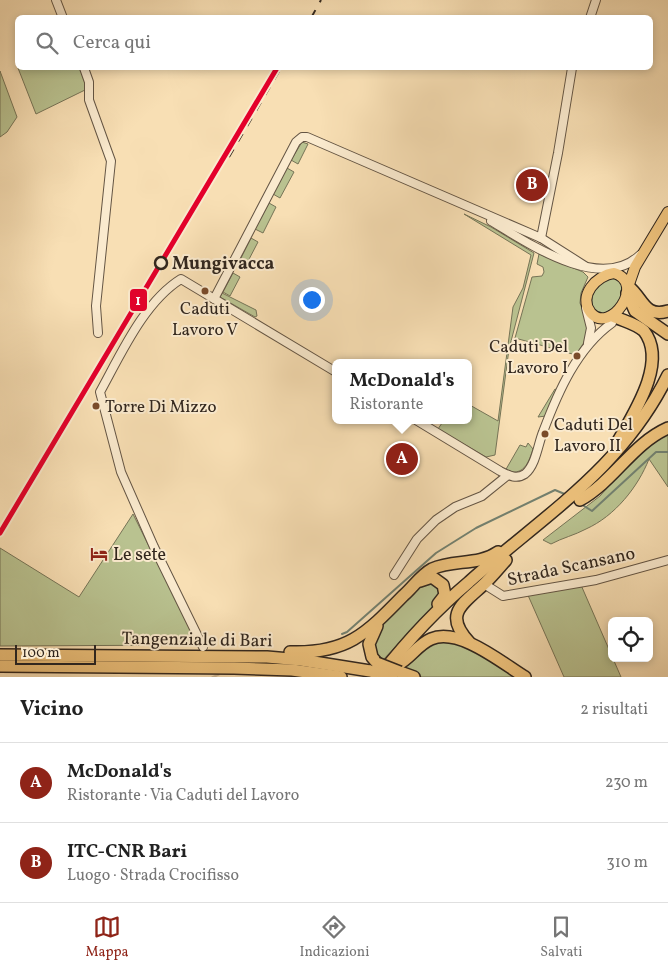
<!DOCTYPE html>
<html lang="it">
<meta charset="utf-8">
<style>
:root{--surface:#fff;--page:#f2f2f2;--text:#222;--muted:#767676;--line:#e0e0e0;--accent:#8f2418}
body{margin:0;font-family:Vollkorn,serif;background:var(--page);color:var(--text)}
.controls{position:absolute;right:15px;bottom:15px;display:grid;overflow:hidden;border-radius:8px;box-shadow:0 2px 8px #0003}
.controls button{width:45px;height:45px;display:grid;place-items:center;padding:0;border:0;border-bottom:1px solid var(--line);background:var(--surface);color:var(--text);font:25px sans-serif}
.scale{position:absolute;left:15px;bottom:12px;width:81px;box-sizing:border-box;padding-left:5px;border:2px solid #32271e;border-top:0;font-size:14px;line-height:18px;white-space:nowrap;color:#32271e;-webkit-text-stroke:4px #faeace;paint-order:stroke}
.you{position:absolute;left:311px;top:299px;width:18px;height:18px;margin:-12px;border:4px solid #fff;border-radius:50%;background:#1a73e8;box-shadow:0 0 0 8px #1a73e833}
.badge{display:grid;place-items:center;width:32px;height:32px;border-radius:50%;background:var(--accent);color:#fff;font-size:16px;font-weight:700}
.pin{position:absolute;translate:-50% -50%;border:2px solid #fff;box-shadow:0 1px 5px #0006}
.popup{position:absolute;left:332px;top:359px;width:140px;height:65px;box-sizing:border-box;display:grid;place-content:center;border-radius:8px;background:var(--surface);filter:drop-shadow(0 1px 4px #0005);font-size:16px;white-space:nowrap;color:var(--muted)}
.popup b{font-size:19px;color:var(--text)}
.popup::after{content:'';position:absolute;left:50%;top:100%;margin-left:-10px;border:10px solid transparent;border-top-color:var(--surface)}
.list{margin:0;padding:0;list-style:none}
h2{display:flex;justify-content:space-between;align-items:center;height:65px;margin:0;padding:0 20px;font-size:21px}
h2 small{font-size:16px;font-weight:400;color:var(--muted)}
.list li{display:grid;grid-template-columns:32px 1fr auto;gap:15px;align-items:center;box-sizing:border-box;height:80px;padding:0 20px;border-top:1px solid var(--line)}
.list b{display:block;font-size:19px;white-space:nowrap}
.list p{margin:0;font-size:16px;white-space:nowrap;color:var(--muted)}
.list em{font-size:16px;font-style:normal;color:var(--muted)}
.icon{flex:none;width:28px;height:28px;fill:none;stroke:currentColor;stroke-width:2;stroke-linecap:round;stroke-linejoin:round}
.map{position:relative;flex:none;width:668px;height:677px;overflow:hidden}
.search{position:absolute;background:var(--surface);box-shadow:0 2px 8px #0003;left:15px;right:15px;top:15px;height:55px;display:flex;align-items:center;gap:12px;box-sizing:border-box;padding:0 18px;border-radius:8px;color:var(--muted);font-size:19px}
.sheet{height:225px;background:var(--surface)}
nav{display:flex;justify-content:space-around;align-items:center;box-sizing:border-box;height:70px;border-top:1px solid var(--line);background:var(--surface);font-size:14px;color:var(--muted)}
nav a{display:grid;justify-items:center;gap:2px}
nav .on{color:var(--accent)}
.map>svg:first-child{display:block}
.green{fill:#b9c290;stroke:#767457}
.lines{fill:none;stroke-linecap:round;stroke-linejoin:round}
.stream{stroke:#738170;stroke-width:2}
.minor-tunnel{stroke:#d0ba96;stroke-width:8;stroke-dasharray:8 4;stroke-linecap:butt}
.minor-casing{stroke:#645544;stroke-width:10}
.major-casing{stroke:#32271e;stroke-width:12}
.highway-casing{stroke:#32271e;stroke-width:14}
.minor{stroke:#faeace;stroke-width:8}
.major{stroke:#ecc07a;stroke-width:10}
.highway{stroke:#ecc07a;stroke-width:11}
.rail{stroke:#32271e;stroke-width:2;stroke-dasharray:9 9;stroke-linecap:butt}
.highway-bridge-casing{stroke:#32271e;stroke-width:14;stroke-linecap:butt}
.highway-bridge{stroke:#ecc07a;stroke-width:11}
.rail-1-casing{stroke:#faeace;stroke-width:9}
.rail-1{stroke:#e4002b;stroke-width:5}
.stop-dot{fill:#faeace;stroke:#32271e;stroke-width:2.5}
.bus-dot{fill:#7a4b2a;stroke:#faeace;stroke-width:2}
.labels{text-anchor:middle;stroke-width:4;stroke-linejoin:round;paint-order:stroke}
.bus-label{font-size:17px;fill:#32271e;stroke:#faeace;text-anchor:start}
.stop-label{font-size:18px;font-weight:bold;fill:#32271e;stroke:#faeace;text-anchor:start}
.poi-label{font-size:18px;fill:#32271e;stroke:#faeace;text-anchor:start}
.street-label{font-size:18px;fill:#32271e;stroke:#faeace}
.line-badge{stroke:#faeace;stroke-width:2}
.badge-label{font-size:14px;text-anchor:middle;font-weight:bold;fill:#fff}
</style>
<div class="map">
<svg width="668" height="677" viewBox="0 0 668 677">
<rect width="100%" height="100%" fill="#f8dfb4"/>
<filter id="stains"><feTurbulence type="fractalNoise" baseFrequency=".004" numOctaves="4"/><feColorMatrix values="0 0 0 0 .2 0 0 0 0 .09 0 0 0 0 .02 0 0 0 .5 -.17"/></filter>
<radialGradient id="worn" r=".72"><stop offset=".6" stop-color="#630" stop-opacity="0"/><stop offset="1" stop-color="#630" stop-opacity=".3"/></radialGradient>
<!-- green -->
<g class="green">
<polygon points="18,68 84,68 88,78 85,90 36,114"/>
<polygon points="0,71 17,117 7,132 0,137"/>
<polygon points="302,142 308,144 298,164 291,160"/>
<polygon points="287,168 294,172 280,198 273,194"/>
<polygon points="269,203 276,207 263,233 255,229"/>
<polygon points="464,214 491,227 534,253 509,349 495,455 486,457 438,429 444,420 468,420 468,404 498,421 513,307 523,288 531,255"/>
<polygon points="251,238 258,242 245,267 238,264"/>
<polygon points="539,254 583,272 588,277 581,293 580,303 588,325 588,336 576,355 515,338 532,277 542,276 544,272 543,267 537,264"/>
<polygon points="233,273 240,277 230,296 223,292"/>
<path d="M 611,276 L 622,283 C 622,302 617,309 599,315 L 592,306 C 591,290 598,284 611,276 Z"/>
<polygon points="222,293 256,310 257,316 255,317 220,297"/>
<polygon points="555,389 557,390 546,416 538,417"/>
<path d="M 668,432 L 668,487 L 649,459 C 638,487 615,516 586,529 C 575,535 562,538 551,544 L 543,540 L 600,496 L 640,451 Z"/>
<path d="M 528,443 L 533,449 C 528,464 524,476 505,471 L 520,445 L 526,447 Z"/>
<polygon points="133,514 198,645 0,646 0,548 79,597"/>
<polygon points="427,580 441,588 437,603 382,661 373,651 378,629"/>
<polygon points="581,585 621,677 564,677 527,593"/>
<polygon points="436,640 461,643 517,677 422,677 402,670 421,650"/>
</g>
<g class="lines">
<!-- stream -->
<g class="stream">
<polyline points="581,504 592,511 656,452 668,452"/>
<polyline points="342,634 347,632 436,553 476,528 555,490 567,495"/>
</g>
<!-- minor-tunnel -->
<polyline class="minor-tunnel" points="210,664 216,677"/>
<!-- minor casing -->
<g class="minor-casing">
<g id="minor">
<polyline points="56,0 63,18"/>
<polyline points="590,18 596,0"/>
<polyline points="84,68 89,82 89,100 111,161 96,306 98,333"/>
<path d="M 491,221 C 528,243 600,293 640,255"/>
<polyline points="541,238 558,153 572,68"/>
<polyline points="214,299 296,142 302,137 307,137 541,238 585,266"/>
<polyline points="586,308 591,328 588,343"/>
<path d="M 416,420 L 500,471 C 508,475 516,480 525,474 C 536,465 538,444 543,432 C 558,392 577,348 612,323 L 613,316"/>
<polyline points="394,575 417,539 436,520 455,507 482,496 508,475"/>
<polyline points="484,584 503,596 596,580 668,560"/>
<path d="M 203,647 L 154,547 L 121,472 L 100,392 C 121,354 144,302 181,279 L 336,372"/>
</g>
</g>
<!-- major casing -->
<g class="major-casing">
<g id="major">
<path d="M 614,273 C 647,283 610,335 591,313 C 577,296 597,275 614,273 Z"/>
<polyline points="628,287 635,267 668,212"/>
</g>
</g>
<!-- highway casing -->
<g class="highway-casing">
<g id="highway">
<path d="M 629,287 C 643,298 644,318 668,311"/>
<polyline points="627,293 635,311 668,334"/>
<path d="M 613,316 C 623,321 635,323 644,331 C 668,362 634,413 617,443"/>
<path d="M 580,500 C 614,481 632,444 668,428"/>
<polyline points="420,581 432,577 443,585 445,595 438,604"/>
<polyline points="377,626 369,644 372,657 377,663"/>
<path d="M 469,642 C 444,615 461,605 482,586 C 491,578 498,569 506,560"/>
<path d="M 290,652 C 347,654 366,634 404,595 C 413,587 421,575 432,569 C 453,559 478,566 498,552"/>
<polyline points="0,655 267,657 301,660 370,671"/>
<path d="M 397,665 C 410,659 417,645 431,639 C 459,627 502,663 525,677"/>
<polyline points="0,666 234,668 292,670 341,677"/>
<polyline points="400,672 414,677"/>
<path d="M 382,673 C 408,640 437,609 469,582 C 544,515 622,469 668,375"/>
</g>
</g>
<!-- minor -->
<use href="#minor" class="minor"/>
<!-- major -->
<use href="#major" class="major"/>
<!-- highway -->
<use href="#highway" class="highway"/>
<!-- rail -->
<g class="rail">
<polyline points="311,18 321,0"/>
<polyline points="229,157 281,68"/>
</g>
<!-- highway-bridge casing -->
<g class="highway-bridge-casing">
<g id="highway-bridge">
<polyline points="377,663 400,672"/>
<polyline points="370,671 392,677"/>
</g>
</g>
<!-- highway-bridge -->
<use href="#highway-bridge" class="highway-bridge"/>
<!-- rail-1 casing -->
<g class="rail-1-casing">
<polyline id="rail-1" points="0,533 277,68"/>
</g>
<!-- rail-1 -->
<use href="#rail-1" class="rail-1"/>
</g>
<!-- icons -->
<defs>
<g id="hotel-bare" transform="scale(1.35)"><path d="M-6-4.5h1.5V1H6V5H4.5V3h-9V5H-6ZM-4 0a1.8 1.8 0 1 1 3.6 0ZM.5 0V-2.5h3Q6-2.5 6 0Z" fill="#8f2418" stroke="#faeace" stroke-width="2.5" paint-order="stroke"/></g>
</defs>
<g fill-rule="evenodd">
<use href="#hotel-bare" x="99" y="554"/>
</g>
<!-- markers -->
<circle class="stop-dot" cx="161" cy="263" r="6"/>
<g class="bus-dot">
<circle cx="205" cy="291" r="4.5"/>
<circle cx="577" cy="356" r="4.5"/>
<circle cx="96" cy="406" r="4.5"/>
<circle cx="545" cy="434" r="4.5"/>
</g>
<g class="labels">
<!-- bus labels -->
<g class="bus-label">
<text x="205" y="314" text-anchor="middle">Caduti<tspan x="205" dy="21">Lavoro V</tspan></text>
<text x="568" y="352" text-anchor="end">Caduti Del<tspan x="568" dy="21">Lavoro I</tspan></text>
<text x="105" y="412">Torre Di Mizzo</text>
<text x="554" y="430">Caduti Del<tspan x="554" dy="21">Lavoro II</tspan></text>
</g>
<!-- stop labels -->
<g class="stop-label">
<text x="172" y="269">Mungivacca</text>
</g>
<!-- poi labels -->
<g class="poi-label">
<text x="113" y="560">Le sete</text>
</g>
<!-- street labels -->
<g class="street-label">
<text transform="translate(571 566) rotate(-12)" y="6">Strada Scansano</text>
<text transform="translate(197 639) rotate(1)" y="6">Tangenziale di Bari</text>
</g>
</g>
<rect class="line-badge" x="129" y="288" width="19" height="24" rx="5" fill="#e4002b"/>
<g class="badge-label">
<text x="138" y="305">1</text>
</g>
<rect width="100%" height="100%" filter="url(#stains)"/>
<rect width="100%" height="100%" fill="url(#worn)"/>
</svg>
<div class="controls">
<button><svg class="icon" aria-label="locate" viewBox="0 0 24 24"><circle cx="12" cy="12" r="6"/><path d="M12 2v4M12 18v4M2 12h4M18 12h4"/></svg></button>
</div>
<div class="scale">100 m</div>
<div class="you"></div>
<div class="pin badge" style="left:402px;top:459px">A</div>
<div class="popup"><b>McDonald's</b>Ristorante</div>
<div class="pin badge" style="left:532px;top:185px">B</div>
<div class="search"><svg class="icon" aria-label="search" viewBox="0 0 24 24"><circle cx="10" cy="10" r="6"/><path d="M15 15l6 6"/></svg>Cerca qui</div>
</div>
<section class="sheet">
<h2>Vicino<small>2 risultati</small></h2>
<ul class="list">
<li><span class="badge">A</span><div><b>McDonald's</b><p>Ristorante · Via Caduti del Lavoro</p></div><em>230 m</em></li>
<li><span class="badge">B</span><div><b>ITC-CNR Bari</b><p>Luogo · Strada Crocifisso</p></div><em>310 m</em></li>
</ul>
</section>
<nav>
<a class="on"><svg class="icon" aria-label="map" viewBox="0 0 24 24"><path d="M3 6l6-2 6 2 6-2v14l-6 2-6-2-6 2zM9 4v14M15 6v14"/></svg>Mappa</a>
<a><svg class="icon" aria-label="directions" viewBox="0 0 24 24"><path d="M12 3l9 9-9 9-9-9zM9 14v-3h6M13 9l2 2-2 2"/></svg>Indicazioni</a>
<a><svg class="icon" aria-label="saved" viewBox="0 0 24 24"><path d="M7 4h10v16l-5-4-5 4z"/></svg>Salvati</a>
</nav>
